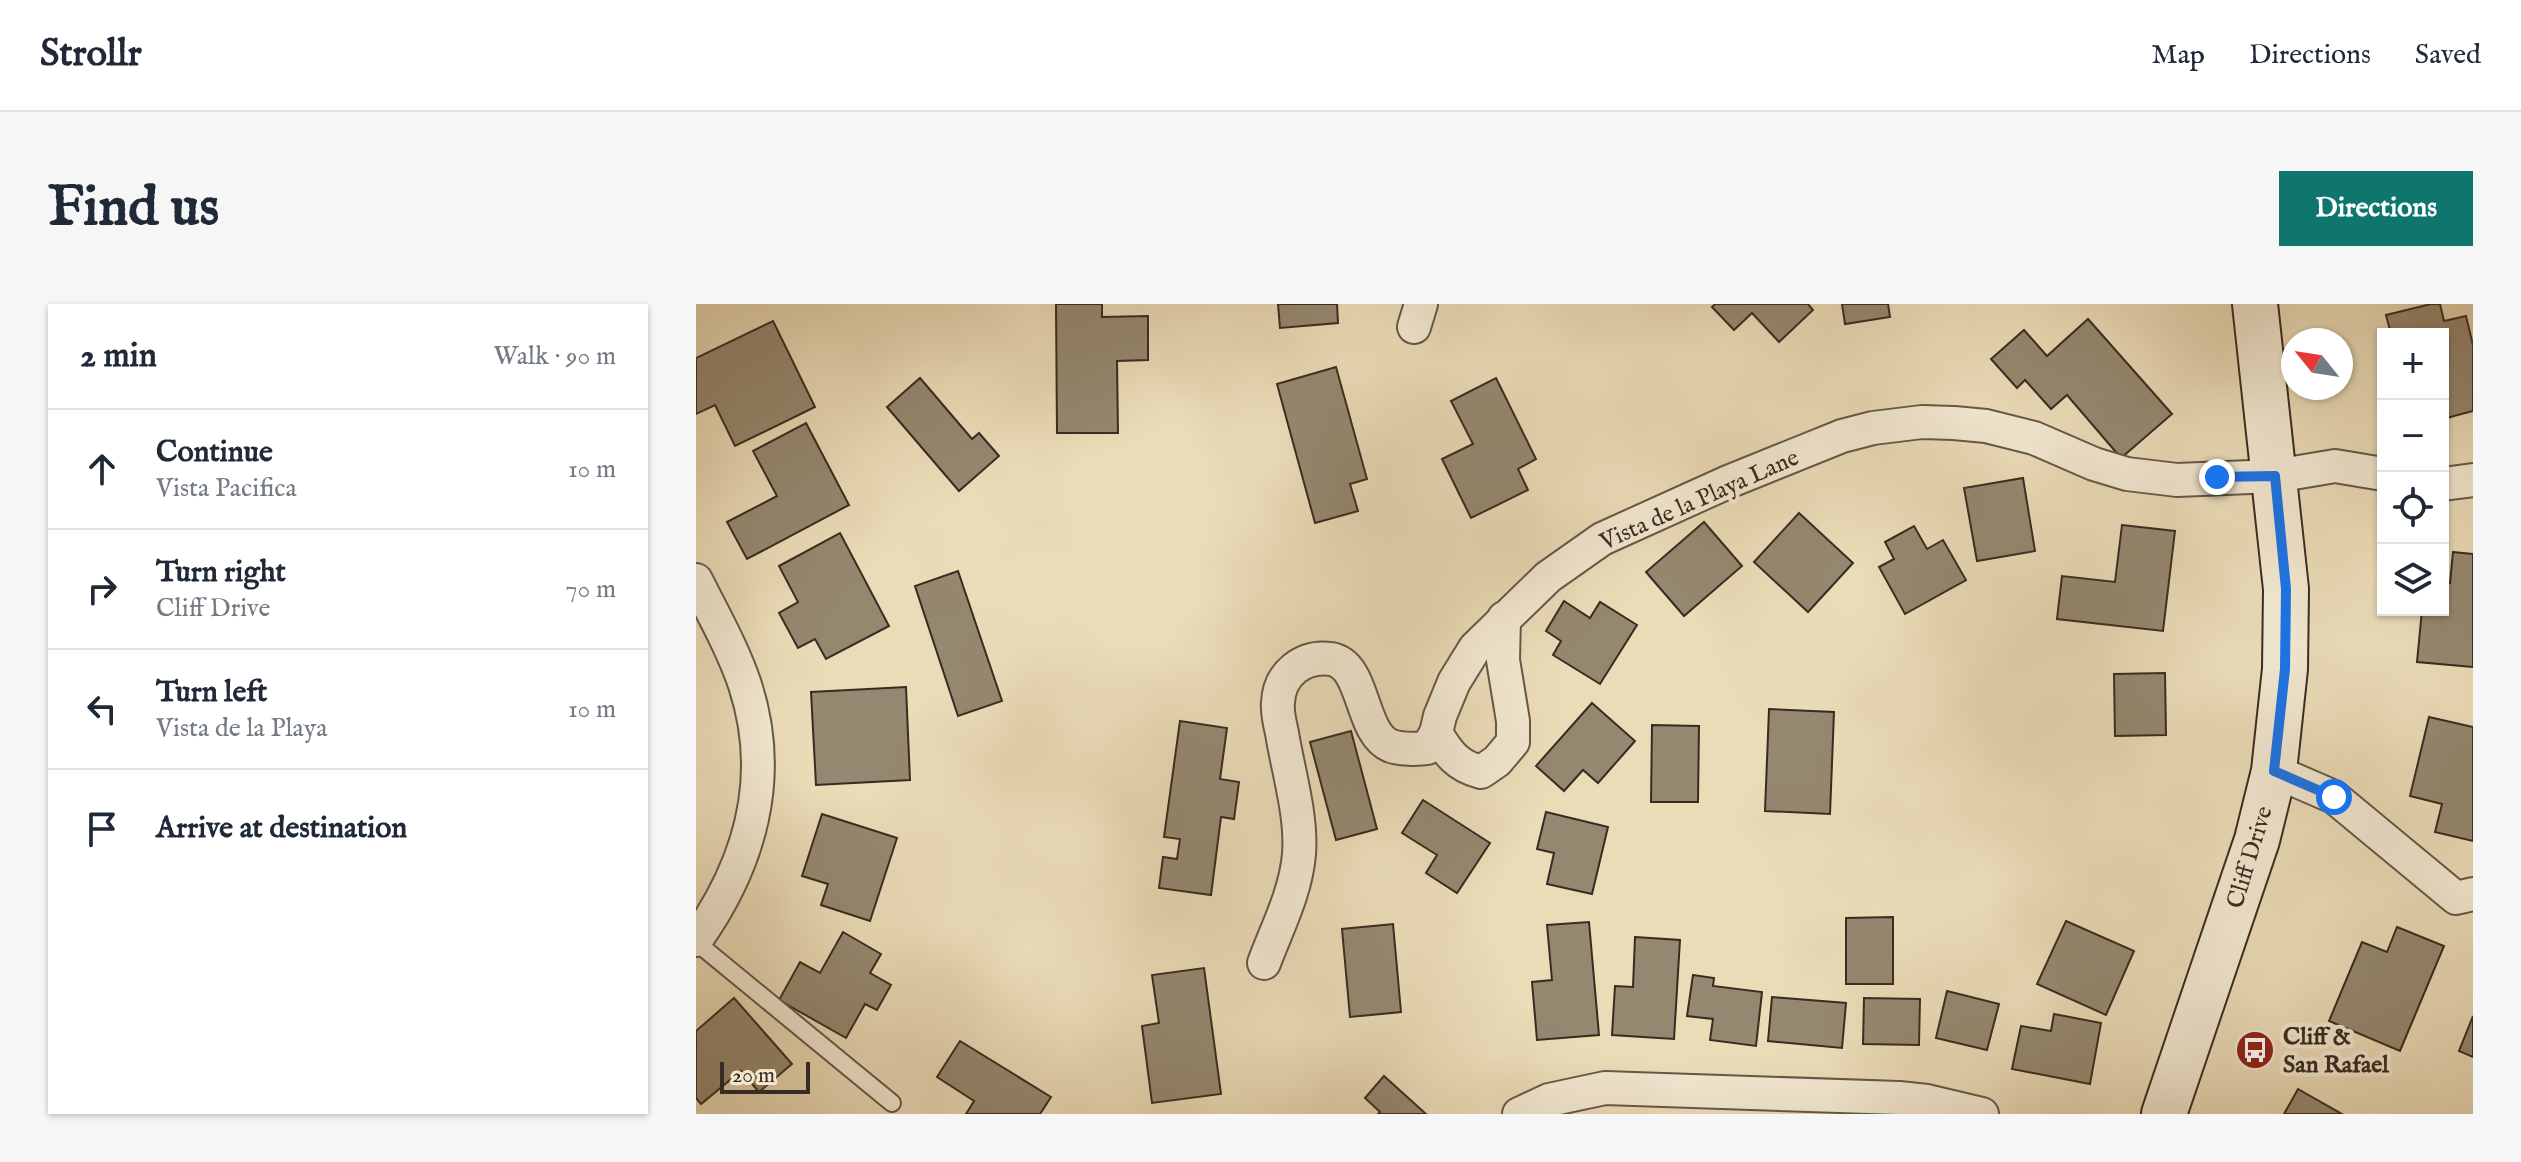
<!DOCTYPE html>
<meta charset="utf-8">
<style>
:root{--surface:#fff;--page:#f6f6f7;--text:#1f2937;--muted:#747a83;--line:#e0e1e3;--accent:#0f766e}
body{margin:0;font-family:"IM FELL English",serif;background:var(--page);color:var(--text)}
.controls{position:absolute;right:24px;top:24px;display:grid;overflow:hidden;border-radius:0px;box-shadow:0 2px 6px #0004}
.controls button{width:72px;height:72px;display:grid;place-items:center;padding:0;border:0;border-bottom:2px solid var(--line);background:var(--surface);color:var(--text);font:40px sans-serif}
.compass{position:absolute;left:1585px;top:24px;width:72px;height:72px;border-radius:50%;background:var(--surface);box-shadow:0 2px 6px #0004;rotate:300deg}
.scale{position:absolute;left:24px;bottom:20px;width:90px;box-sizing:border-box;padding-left:8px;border:4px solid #382c22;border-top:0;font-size:22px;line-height:28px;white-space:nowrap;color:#382c22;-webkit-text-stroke:6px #f2e8d1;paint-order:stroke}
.stop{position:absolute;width:24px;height:24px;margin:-18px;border:6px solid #1a73e8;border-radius:50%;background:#fff}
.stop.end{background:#1a73e8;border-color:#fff;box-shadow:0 2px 8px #0008}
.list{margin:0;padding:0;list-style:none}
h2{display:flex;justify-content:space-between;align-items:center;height:104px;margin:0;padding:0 32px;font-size:34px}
h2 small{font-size:26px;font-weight:400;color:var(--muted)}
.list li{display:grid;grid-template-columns:52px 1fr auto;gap:24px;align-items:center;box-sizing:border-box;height:120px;padding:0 32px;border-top:2px solid var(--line)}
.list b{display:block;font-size:30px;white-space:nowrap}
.list p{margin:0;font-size:26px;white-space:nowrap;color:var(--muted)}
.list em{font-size:26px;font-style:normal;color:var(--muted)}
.icon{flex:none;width:44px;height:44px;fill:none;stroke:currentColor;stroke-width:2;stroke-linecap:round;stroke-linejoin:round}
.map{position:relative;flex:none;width:1777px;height:810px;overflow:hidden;border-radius:0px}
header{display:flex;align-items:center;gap:48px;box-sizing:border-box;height:112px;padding:0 40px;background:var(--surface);border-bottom:2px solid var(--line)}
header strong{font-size:38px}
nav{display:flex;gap:44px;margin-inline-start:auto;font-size:28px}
.intro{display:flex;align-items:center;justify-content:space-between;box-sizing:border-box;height:192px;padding:0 48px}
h1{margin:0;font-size:56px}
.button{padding:20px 36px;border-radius:0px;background:var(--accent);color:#fff;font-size:28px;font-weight:700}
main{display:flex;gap:48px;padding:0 48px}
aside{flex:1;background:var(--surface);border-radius:0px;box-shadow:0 2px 6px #0004}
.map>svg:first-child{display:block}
.building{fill:#958870;stroke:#382c22;stroke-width:2}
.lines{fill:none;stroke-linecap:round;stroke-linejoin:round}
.lane-casing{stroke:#655848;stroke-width:20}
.street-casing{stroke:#655848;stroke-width:36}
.secondary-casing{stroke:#382c22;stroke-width:48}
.lane{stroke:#f2e8d1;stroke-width:16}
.street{stroke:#f2e8d1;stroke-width:32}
.secondary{stroke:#f2e8d1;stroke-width:44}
.route{stroke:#1a73e8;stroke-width:10}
.labels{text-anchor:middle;stroke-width:8;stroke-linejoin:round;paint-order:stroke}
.street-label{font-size:24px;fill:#382c22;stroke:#f2e8d1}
.poi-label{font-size:24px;font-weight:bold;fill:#382c22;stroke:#f2e8d1;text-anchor:start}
</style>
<header>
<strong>Strollr</strong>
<nav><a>Map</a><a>Directions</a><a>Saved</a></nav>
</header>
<div class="intro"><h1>Find us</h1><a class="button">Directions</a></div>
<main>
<aside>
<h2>2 min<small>Walk · 90 m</small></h2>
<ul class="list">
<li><svg class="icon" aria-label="ahead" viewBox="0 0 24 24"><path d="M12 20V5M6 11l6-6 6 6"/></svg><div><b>Continue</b><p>Vista Pacifica</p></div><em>10 m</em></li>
<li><svg class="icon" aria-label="right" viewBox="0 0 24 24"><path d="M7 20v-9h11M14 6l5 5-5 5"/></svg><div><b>Turn right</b><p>Cliff Drive</p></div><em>70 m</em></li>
<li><svg class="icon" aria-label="left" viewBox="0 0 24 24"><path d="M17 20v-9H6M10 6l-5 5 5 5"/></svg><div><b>Turn left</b><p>Vista de la Playa</p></div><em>10 m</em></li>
<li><svg class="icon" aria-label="arrive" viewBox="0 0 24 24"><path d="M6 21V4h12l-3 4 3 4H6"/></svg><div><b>Arrive at destination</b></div></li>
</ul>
</aside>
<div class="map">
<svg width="1777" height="810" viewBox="0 0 1777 810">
<rect width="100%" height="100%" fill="#ebdcb8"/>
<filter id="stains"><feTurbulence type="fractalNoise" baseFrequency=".0025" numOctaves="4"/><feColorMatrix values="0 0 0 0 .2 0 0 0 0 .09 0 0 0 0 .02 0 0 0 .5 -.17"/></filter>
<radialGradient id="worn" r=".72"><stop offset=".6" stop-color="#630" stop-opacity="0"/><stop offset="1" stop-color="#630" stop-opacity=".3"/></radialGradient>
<!-- building -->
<g class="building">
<polygon points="360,0 406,0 406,13 452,12 452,56 421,57 422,129 361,129"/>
<polygon points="582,0 641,0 642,19 584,24"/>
<polygon points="1019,0 1112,0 1117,6 1083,38 1056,9 1038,26 1016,3"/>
<polygon points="1146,0 1192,0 1194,13 1149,20"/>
<polygon points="1735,0 1744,0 1748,17 1770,12 1777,41 1777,107 1747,115 1747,30 1695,30 1690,11"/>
<polygon points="1392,15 1476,110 1425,154 1371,91 1355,105 1329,76 1321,84 1295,55 1328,26 1351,52"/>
<polygon points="77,17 119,103 39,142 19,101 0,110 0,54"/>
<polygon points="640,63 671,175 654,180 662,207 619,219 581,80"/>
<polygon points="224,74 276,135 283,129 303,152 263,187 191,103"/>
<polygon points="800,74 840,155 822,165 832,186 775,214 746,155 777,140 755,97"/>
<polygon points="110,119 153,201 51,255 31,218 81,192 57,147"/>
<polygon points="1327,174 1339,247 1281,257 1268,184"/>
<polygon points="1103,209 1157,259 1112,308 1058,258"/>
<polygon points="1008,218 1046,262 988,312 950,268"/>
<polygon points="1426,221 1479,227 1467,327 1361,315 1366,272 1419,278"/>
<polygon points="1218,222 1231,245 1247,236 1270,276 1209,310 1183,263 1198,255 1189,238"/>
<polygon points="144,229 193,322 130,355 119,335 102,344 83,309 102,298 83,262"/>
<polygon points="1757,248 1777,250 1777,363 1721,358 1726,306 1747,306 1747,279 1754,279"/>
<polygon points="262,267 306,397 262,412 219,282"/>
<polygon points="868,297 894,314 904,298 941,321 904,380 857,351 865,337 850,327"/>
<polygon points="1469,369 1470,431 1419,432 1418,370"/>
<polygon points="210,383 214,476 120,481 115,388"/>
<polygon points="896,399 939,437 902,479 887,466 868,487 840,462"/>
<polygon points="1073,405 1138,408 1134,510 1069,507"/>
<polygon points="1733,413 1777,423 1777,537 1739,528 1746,500 1714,492"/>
<polygon points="484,417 531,424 524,475 543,478 538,515 525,513 515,591 463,584 467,553 481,555 484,535 468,533"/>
<polygon points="956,421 1003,422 1002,498 955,498"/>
<polygon points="655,427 681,525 640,536 614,438"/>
<polygon points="727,496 794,539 761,589 730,569 741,551 706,529"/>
<polygon points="850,508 912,523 896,590 851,580 858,549 841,545"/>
<polygon points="126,510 201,534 174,617 125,601 132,580 106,572"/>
<polygon points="1197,613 1197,680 1150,680 1150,614"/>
<polygon points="1370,617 1438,647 1410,711 1341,680"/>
<polygon points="893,618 903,731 841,736 836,678 856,676 851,621"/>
<polygon points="697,620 705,708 654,713 646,625"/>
<polygon points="1701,623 1748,642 1704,747 1633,717 1666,638 1691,648"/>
<polygon points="147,628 185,650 174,669 195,681 181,706 169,700 150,734 83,696 104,658 124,669"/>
<polygon points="939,633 984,636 978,735 916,731 919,682 937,683"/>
<polygon points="508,664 525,790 456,799 446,722 463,719 456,671"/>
<polygon points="997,671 1018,674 1017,682 1066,688 1060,742 1014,736 1017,715 991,712"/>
<polygon points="1251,687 1303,700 1291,746 1240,734"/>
<polygon points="1076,693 1150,699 1146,744 1072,737"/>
<polygon points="38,694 96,760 63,788 45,767 5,800 0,794 0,727"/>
<polygon points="1168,694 1224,695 1223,741 1167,740"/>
<polygon points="1358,710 1405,719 1394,780 1316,765 1325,722 1355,727"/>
<polygon points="1777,712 1777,753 1763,747"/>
<polygon points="264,737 355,793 344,810 270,810 278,797 241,773"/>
<polygon points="688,772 730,810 682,810 684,808 669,794"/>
<polygon points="1602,785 1646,810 1588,810"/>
</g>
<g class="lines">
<!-- lane casing -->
<g class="lane-casing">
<polyline id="lane" points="0,638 196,799"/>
</g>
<!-- street casing -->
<g class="street-casing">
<g id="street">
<polyline points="718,23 725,0"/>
<polyline points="1747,180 1777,176"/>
<path d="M 0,276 C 17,310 37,345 49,381 C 79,473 54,560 0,636"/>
<path d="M 740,429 C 752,449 761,462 785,468 L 801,457 L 817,438 L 817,417 L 807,356 L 808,314"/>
<polyline points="1578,467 1638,493 1760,594 1777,590"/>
<path d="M 568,659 C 581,624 600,588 603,550 C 606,511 592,467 586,429 C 584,420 581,409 582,399 C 583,370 607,351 635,355 C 670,361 663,429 695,442 C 707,446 719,445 731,444 L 740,429 L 744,412 L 758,378 L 779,344 L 852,273 L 906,235 L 1032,178 L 1146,132 L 1177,124 L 1226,118 L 1258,119 L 1290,122 L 1338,134 L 1398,160 L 1431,170 L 1481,176 L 1579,172 L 1639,162 L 1687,170"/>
<polyline points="823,810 853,796 909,784 1203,794 1231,797 1286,810"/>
</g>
</g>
<!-- secondary casing -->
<g class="secondary-casing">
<polyline id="secondary" points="1468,810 1561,536 1578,467 1589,365 1590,285 1559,0"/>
</g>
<!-- lane -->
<use href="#lane" class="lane"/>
<!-- street -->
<use href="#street" class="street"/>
<!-- secondary -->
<use href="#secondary" class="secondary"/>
</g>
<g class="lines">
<!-- route -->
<polyline class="route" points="1521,173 1579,172 1590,285 1589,365 1578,467 1638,493"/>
</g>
<!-- icons -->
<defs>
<g id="bus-disc" transform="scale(2)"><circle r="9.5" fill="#8f2418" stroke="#f2e8d1"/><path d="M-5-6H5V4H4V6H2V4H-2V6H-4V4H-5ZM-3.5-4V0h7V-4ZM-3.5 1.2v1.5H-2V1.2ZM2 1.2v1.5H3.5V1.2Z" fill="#fff"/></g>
</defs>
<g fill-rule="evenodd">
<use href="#bus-disc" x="1559" y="746"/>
</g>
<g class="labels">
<!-- street labels -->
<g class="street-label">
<text transform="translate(1003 195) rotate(-24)" y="8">Vista de la Playa Lane</text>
<text transform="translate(1553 553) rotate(-73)" y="8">Cliff Drive</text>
</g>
<!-- poi labels -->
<g class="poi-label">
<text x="1587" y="740">Cliff &amp;<tspan x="1587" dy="28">San Rafael</tspan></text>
</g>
</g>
<rect width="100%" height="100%" filter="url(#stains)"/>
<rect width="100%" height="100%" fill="url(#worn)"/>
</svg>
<div class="controls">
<button>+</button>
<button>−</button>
<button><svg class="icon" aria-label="locate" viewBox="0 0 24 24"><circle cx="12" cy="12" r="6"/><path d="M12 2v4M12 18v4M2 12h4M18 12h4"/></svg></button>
<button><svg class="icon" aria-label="layers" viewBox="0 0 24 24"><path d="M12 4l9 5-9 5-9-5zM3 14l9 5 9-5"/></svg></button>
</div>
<svg class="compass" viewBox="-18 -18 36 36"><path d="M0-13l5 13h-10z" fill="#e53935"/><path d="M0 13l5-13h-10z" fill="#747a83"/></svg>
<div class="scale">20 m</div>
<div class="stop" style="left:1638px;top:493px"></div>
<div class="stop end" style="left:1521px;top:173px"></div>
</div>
</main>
